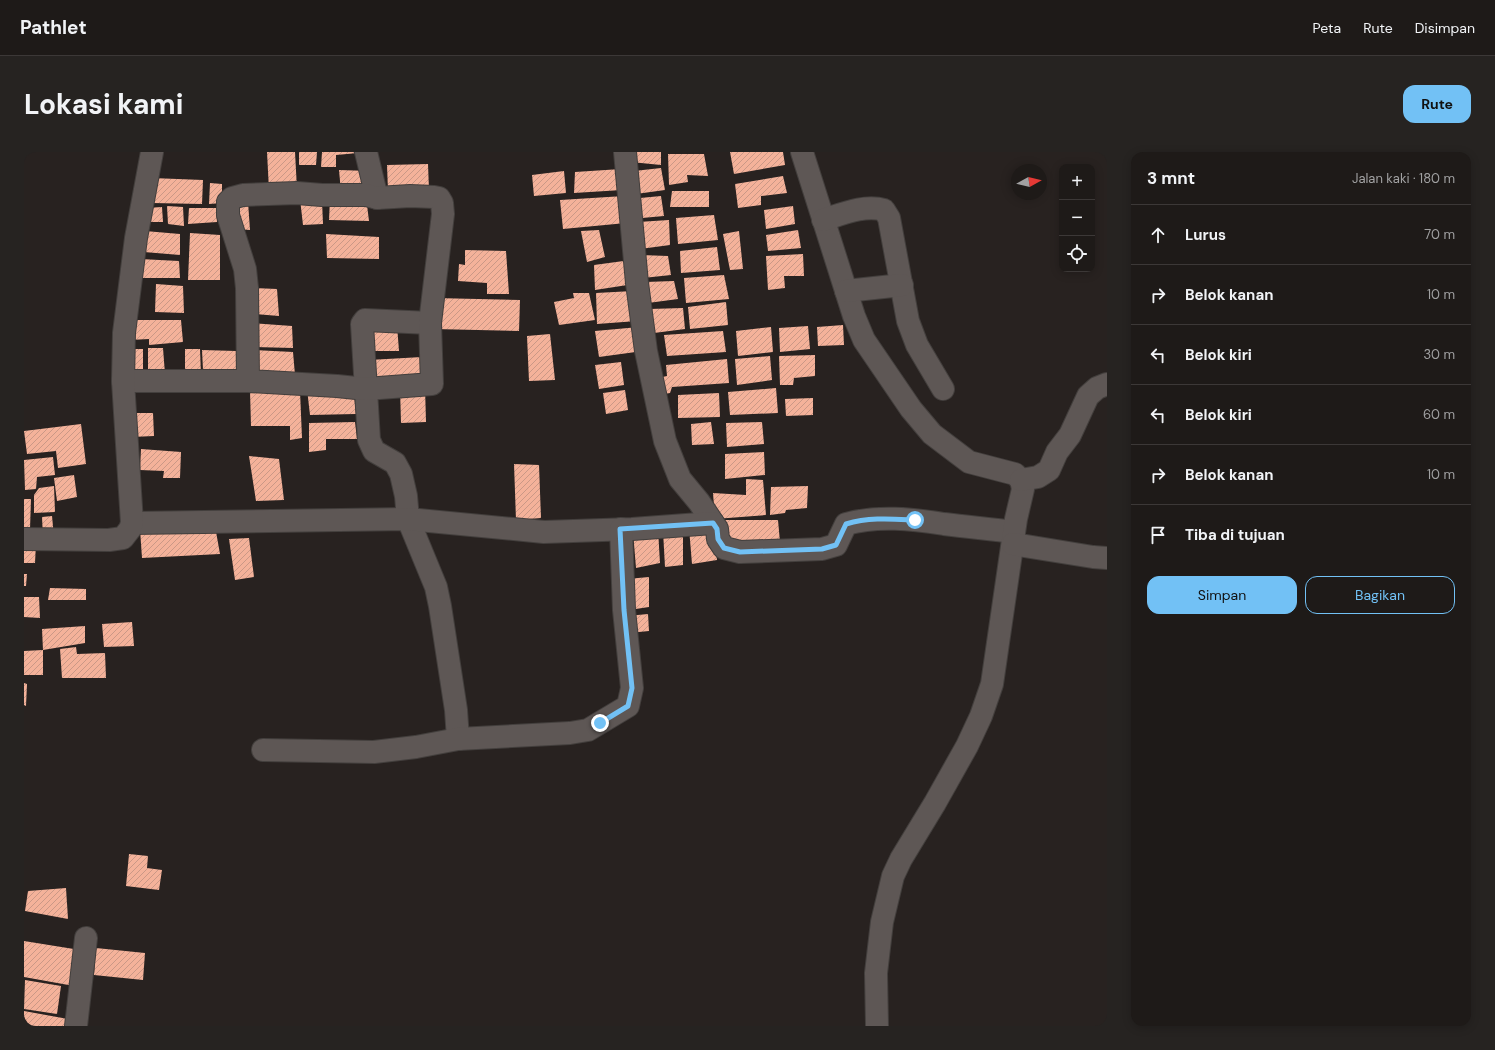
<!DOCTYPE html>
<html lang="id">
<meta charset="utf-8">
<style>
:root{--surface:#1e1a18;--page:#262321;--text:#f1f3f6;--muted:#a1a1a2;--line:#3c3837;--accent:#72c1f5}
body{margin:0;font-family:"DM Sans",sans-serif;background:var(--page);color:var(--text)}
.controls{position:absolute;right:12px;top:12px;display:grid;overflow:hidden;border-radius:8px;box-shadow:0 2px 10px #0003}
.controls button{width:36px;height:36px;display:grid;place-items:center;padding:0;border:0;border-bottom:1px solid var(--line);background:var(--surface);color:var(--text);font:20px sans-serif}
.compass{position:absolute;left:987px;top:12px;width:36px;height:36px;border-radius:50%;background:var(--surface);box-shadow:0 2px 10px #0003;rotate:82deg}
.stop{position:absolute;width:12px;height:12px;margin:-9px;border:3px solid #72c1f5;border-radius:50%;background:#fff}
.stop.end{background:#72c1f5;border-color:#fff;box-shadow:0 1px 4px #0008}
.list{margin:0;padding:0;list-style:none}
h2{display:flex;justify-content:space-between;align-items:center;height:52px;margin:0;padding:0 16px;font-size:17px}
h2 small{font-size:13px;font-weight:400;color:var(--muted)}
.list li{display:grid;grid-template-columns:26px 1fr auto;gap:12px;align-items:center;box-sizing:border-box;height:60px;padding:0 16px;border-top:1px solid var(--line)}
.list b{display:block;font-size:15px;white-space:nowrap}
.list em{font-size:13px;font-style:normal;color:var(--muted)}
.actions{display:flex;gap:8px;padding:12px 16px}
.actions a{flex:1;padding:9px 0;border:1px solid var(--accent);border-radius:12px;text-align:center;font-size:14px;color:var(--accent)}
.actions .main{background:var(--accent);color:#111}
.icon{flex:none;width:22px;height:22px;fill:none;stroke:currentColor;stroke-width:2;stroke-linecap:round;stroke-linejoin:round}
.map{position:relative;flex:none;width:1083px;height:874px;overflow:hidden;border-radius:12px}
header{display:flex;align-items:center;gap:24px;box-sizing:border-box;height:56px;padding:0 20px;background:var(--surface);border-bottom:1px solid var(--line)}
header strong{font-size:19px}
nav{display:flex;gap:22px;margin-inline-start:auto;font-size:14px}
.intro{display:flex;align-items:center;justify-content:space-between;box-sizing:border-box;height:96px;padding:0 24px}
h1{margin:0;font-size:28px}
.button{padding:10px 18px;border-radius:12px;background:var(--accent);color:#111;font-size:14px;font-weight:700}
main{display:flex;gap:24px;padding:0 24px}
aside{flex:1;background:var(--surface);border-radius:12px;box-shadow:0 2px 10px #0003}
.map>svg:first-child{display:block}
.building{fill:url(#building-hatch)}
.lines{fill:none;stroke-linecap:round;stroke-linejoin:round}
.minor-casing{stroke:#433f3d;stroke-width:24}
.minor{stroke:#5e5755;stroke-width:22}
.route{stroke:#72c1f5;stroke-width:5}
</style>
<header>
<strong>Pathlet</strong>
<nav><a>Peta</a><a>Rute</a><a>Disimpan</a></nav>
</header>
<div class="intro"><h1>Lokasi kami</h1><a class="button">Rute</a></div>
<main>
<div class="map">
<svg width="1083" height="874" viewBox="0 0 1083 874">
<defs>
<pattern id="building-hatch" width="6" height="6" patternUnits="userSpaceOnUse"><rect width="6" height="6" fill="#f4b29a"/><path d="M-1 1l2-2M0 6l6-6M5 7l2-2" fill="none" stroke="#ca9886"/></pattern>
</defs>
<rect width="100%" height="100%" fill="#282220"/>
<!-- building -->
<g class="building">
<polygon points="243,0 271,0 273,37 245,38"/>
<polygon points="275,0 293,0 292,13 275,13"/>
<polygon points="298,0 334,0 334,1 312,3 312,15 297,15"/>
<polygon points="607,0 637,0 637,13 607,10"/>
<polygon points="706,0 759,0 761,13 710,22"/>
<polygon points="644,2 680,2 684,24 663,23 664,30 645,33"/>
<polygon points="404,12 405,38 364,39 363,13"/>
<polygon points="637,16 641,38 612,42 610,19"/>
<polygon points="597,17 598,38 550,41 551,20"/>
<polygon points="315,18 346,19 347,39 317,40"/>
<polygon points="540,19 542,41 510,44 508,23"/>
<polygon points="759,24 763,41 737,44 737,53 714,56 711,32"/>
<polygon points="128,26 179,28 178,52 128,51"/>
<polygon points="186,31 198,32 198,51 185,52"/>
<polygon points="648,39 685,39 685,55 646,55"/>
<polygon points="600,44 602,71 539,77 536,48"/>
<polygon points="637,44 640,64 618,66 616,46"/>
<polygon points="342,45 345,69 305,68 306,47"/>
<polygon points="276,47 298,49 299,72 279,73"/>
<polygon points="210,49 224,50 226,78 212,77"/>
<polygon points="143,54 159,55 160,74 144,72"/>
<polygon points="769,54 771,72 742,77 740,58"/>
<polygon points="138,55 139,70 123,70 122,56"/>
<polygon points="165,56 192,56 193,70 164,72"/>
<polygon points="690,63 694,88 654,92 652,66"/>
<polygon points="645,68 646,93 616,97 614,70"/>
<polygon points="575,78 581,105 563,110 557,79"/>
<polygon points="774,78 777,96 744,99 742,83"/>
<polygon points="121,79 156,82 156,103 120,100"/>
<polygon points="715,79 719,117 706,118 699,82"/>
<polygon points="166,81 196,83 196,128 164,128"/>
<polygon points="302,82 355,85 355,107 303,106"/>
<polygon points="693,95 696,118 657,121 656,99"/>
<polygon points="441,98 482,99 485,142 463,142 463,131 434,129 435,112 441,113"/>
<polygon points="779,102 780,124 760,124 761,136 744,138 742,104"/>
<polygon points="617,103 644,104 647,123 619,126"/>
<polygon points="116,107 155,109 156,126 114,126"/>
<polygon points="607,108 610,132 571,138 570,113"/>
<polygon points="700,123 705,147 662,151 660,126"/>
<polygon points="650,129 654,147 624,151 621,130"/>
<polygon points="132,132 159,134 160,161 131,160"/>
<polygon points="230,136 253,137 255,164 231,162"/>
<polygon points="609,139 613,169 573,172 572,141"/>
<polygon points="549,141 565,141 571,168 535,173 530,150 550,146"/>
<polygon points="411,146 496,148 495,179 410,177"/>
<polygon points="702,150 704,173 666,177 664,155"/>
<polygon points="659,156 661,177 630,181 625,157"/>
<polygon points="106,168 157,168 159,190 125,193 125,187 106,188"/>
<polygon points="228,171 268,174 269,196 229,195"/>
<polygon points="342,171 373,173 375,199 345,199"/>
<polygon points="819,173 820,193 794,194 793,175"/>
<polygon points="784,174 786,197 756,200 755,176"/>
<polygon points="615,175 619,199 575,205 571,179"/>
<polygon points="747,175 749,200 714,204 712,179"/>
<polygon points="699,179 702,200 643,204 640,183"/>
<polygon points="526,182 531,228 505,229 503,184"/>
<polygon points="124,196 139,196 141,222 124,223"/>
<polygon points="106,197 119,197 119,223 106,224"/>
<polygon points="161,197 176,197 177,223 161,223"/>
<polygon points="178,198 212,199 213,218 179,218"/>
<polygon points="228,198 269,200 271,223 228,222"/>
<polygon points="791,203 791,224 770,226 769,233 756,233 755,204"/>
<polygon points="746,204 748,228 713,233 711,207"/>
<polygon points="398,205 400,231 346,234 345,208"/>
<polygon points="703,207 705,231 648,235 646,241 635,243 634,226 643,224 642,213"/>
<polygon points="597,210 600,233 575,237 571,213"/>
<polygon points="401,235 402,270 377,271 376,236"/>
<polygon points="305,236 306,245 330,243 332,262 286,263 283,237"/>
<polygon points="752,236 754,261 706,263 704,240"/>
<polygon points="601,238 604,258 582,262 579,241"/>
<polygon points="226,239 276,239 278,286 266,288 266,274 227,274"/>
<polygon points="695,241 696,265 654,266 654,243"/>
<polygon points="789,246 789,263 762,264 761,247"/>
<polygon points="106,261 129,261 130,284 108,285"/>
<polygon points="331,270 333,287 302,287 302,298 285,300 285,271"/>
<polygon points="687,270 690,292 668,293 667,272"/>
<polygon points="738,270 740,292 703,295 702,271"/>
<polygon points="57,272 62,312 34,316 32,299 3,302 0,279"/>
<polygon points="117,297 157,300 156,326 139,326 140,319 116,318"/>
<polygon points="740,300 741,323 701,327 701,302"/>
<polygon points="225,304 255,307 260,348 232,349"/>
<polygon points="29,305 31,323 13,325 12,337 1,338 0,308"/>
<polygon points="490,312 515,313 517,366 492,368"/>
<polygon points="50,323 53,345 33,349 30,326"/>
<polygon points="722,327 739,328 742,363 691,367 689,341 722,343"/>
<polygon points="30,334 31,360 10,361 10,343 15,336"/>
<polygon points="784,334 783,356 762,358 761,361 746,363 747,335"/>
<polygon points="0,347 7,347 6,377 0,377"/>
<polygon points="28,364 30,385 19,386 18,365"/>
<polygon points="701,368 754,368 756,390 700,390"/>
<polygon points="191,374 196,402 118,406 116,377"/>
<polygon points="665,376 690,377 693,408 668,412"/>
<polygon points="634,378 636,411 612,416 609,380"/>
<polygon points="659,378 659,413 641,415 639,379"/>
<polygon points="225,386 230,425 211,428 205,387"/>
<polygon points="0,391 12,391 11,411 0,411"/>
<polygon points="0,422 3,422 2,434 0,434"/>
<polygon points="625,425 625,455 605,458 603,427"/>
<polygon points="26,436 62,437 62,448 24,448"/>
<polygon points="0,445 15,445 16,466 0,465"/>
<polygon points="624,462 625,479 605,481 603,464"/>
<polygon points="108,470 110,494 80,495 78,472"/>
<polygon points="61,474 61,491 19,498 18,477"/>
<polygon points="52,495 53,502 81,501 82,526 38,526 36,497"/>
<polygon points="19,498 19,523 0,523 0,499"/>
<polygon points="0,531 3,532 2,554 0,553"/>
<polygon points="105,702 124,704 123,716 138,718 135,738 102,734"/>
<polygon points="42,736 44,767 1,759 4,739"/>
<polygon points="0,789 56,798 50,834 0,825"/>
<polygon points="72,796 121,801 119,828 70,823"/>
<polygon points="1,828 37,834 33,862 0,857"/>
<polygon points="0,859 44,867 43,874 0,874"/>
</g>
<g class="lines">
<!-- minor casing -->
<g class="minor-casing">
<g id="minor">
<polyline points="342,0 353,46"/>
<path d="M 601,0 L 613,131 L 622,199 L 641,289 L 656,327 L 675,350 L 693,377 L 694,387 L 700,396 L 716,400 L 798,397 L 812,393 L 822,372 C 854,363 888,367 920,372 C 943,375 967,377 990,380"/>
<polyline points="778,0 830,164 840,188 887,257 908,282 945,310 991,322 997,328 999,337 992,367 968,532 957,564 943,594 911,651 877,707 869,724 858,770 852,821 853,874"/>
<path d="M 799,68 C 818,62 841,52 860,58 L 865,66 L 884,169 L 893,193 L 919,237"/>
<polyline points="822,139 878,133"/>
<polyline points="406,171 341,168 338,172 345,288 350,299 371,311 377,322 382,344 384,367 412,435 416,454 432,558 434,587"/>
<polyline points="99,229 224,229 313,234 342,237 408,232 406,171 419,62 418,51 415,46 410,45 386,44 353,46 342,43 298,43 273,41 219,43 208,46 204,50 204,63 221,117 223,136 224,229"/>
<polyline points="997,328 1014,325 1025,318 1033,300 1046,283 1064,244 1073,236 1083,232"/>
<polyline points="108,371 384,367 520,380 608,377 689,371"/>
<polyline points="0,387 85,388 99,386 106,377 108,371 99,229 100,181 112,86 128,0"/>
<polyline points="989,392 1069,405 1083,406"/>
<polyline points="239,598 350,600 392,595 434,587 546,581 564,578 604,554 608,536 600,458 597,377"/>
<polyline points="52,874 62,786"/>
</g>
</g>
<!-- minor -->
<use href="#minor" class="minor"/>
</g>
<g class="lines">
<!-- route -->
<path class="route" d="M 576,571 L 604,554 L 608,536 L 600,458 L 596,377 L 689,371 L 693,377 L 694,387 L 700,396 L 716,400 L 798,397 L 812,393 L 822,372 C 846,365 868,367 891,368"/>
</g>
</svg>
<div class="controls">
<button>+</button>
<button>−</button>
<button><svg class="icon" aria-label="locate" viewBox="0 0 24 24"><circle cx="12" cy="12" r="6"/><path d="M12 2v4M12 18v4M2 12h4M18 12h4"/></svg></button>
</div>
<svg class="compass" viewBox="-18 -18 36 36"><path d="M0-13l5 13h-10z" fill="#e53935"/><path d="M0 13l5-13h-10z" fill="#a1a1a2"/></svg>
<div class="stop" style="left:891px;top:368px"></div>
<div class="stop end" style="left:576px;top:571px"></div>
</div>
<aside>
<h2>3 mnt<small>Jalan kaki · 180 m</small></h2>
<ul class="list">
<li><svg class="icon" aria-label="ahead" viewBox="0 0 24 24"><path d="M12 20V5M6 11l6-6 6 6"/></svg><div><b>Lurus</b></div><em>70 m</em></li>
<li><svg class="icon" aria-label="right" viewBox="0 0 24 24"><path d="M7 20v-9h11M14 6l5 5-5 5"/></svg><div><b>Belok kanan</b></div><em>10 m</em></li>
<li><svg class="icon" aria-label="left" viewBox="0 0 24 24"><path d="M17 20v-9H6M10 6l-5 5 5 5"/></svg><div><b>Belok kiri</b></div><em>30 m</em></li>
<li><svg class="icon" aria-label="left" viewBox="0 0 24 24"><path d="M17 20v-9H6M10 6l-5 5 5 5"/></svg><div><b>Belok kiri</b></div><em>60 m</em></li>
<li><svg class="icon" aria-label="right" viewBox="0 0 24 24"><path d="M7 20v-9h11M14 6l5 5-5 5"/></svg><div><b>Belok kanan</b></div><em>10 m</em></li>
<li><svg class="icon" aria-label="arrive" viewBox="0 0 24 24"><path d="M6 21V4h12l-3 4 3 4H6"/></svg><div><b>Tiba di tujuan</b></div></li>
</ul>
<div class="actions"><a class="main">Simpan</a><a>Bagikan</a></div>
</aside>
</main>
